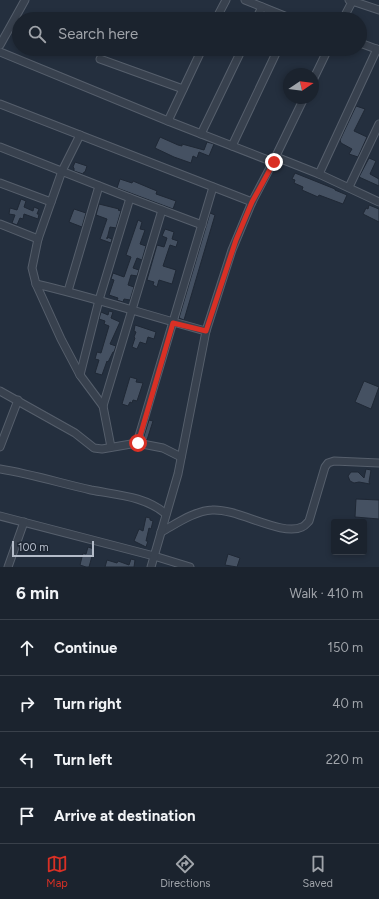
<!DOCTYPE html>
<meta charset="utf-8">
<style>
:root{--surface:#1b232e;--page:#242b36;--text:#f1f3f6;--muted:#a0a4aa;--line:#39404a;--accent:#d93025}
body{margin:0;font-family:Figtree,sans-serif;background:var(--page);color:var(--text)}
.controls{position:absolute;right:12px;bottom:12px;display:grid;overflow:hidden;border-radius:4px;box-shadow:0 2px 6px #0003}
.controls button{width:36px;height:36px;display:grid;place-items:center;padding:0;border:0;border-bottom:1px solid var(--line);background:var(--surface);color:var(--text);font:20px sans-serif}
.compass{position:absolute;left:283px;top:68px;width:36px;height:36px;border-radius:50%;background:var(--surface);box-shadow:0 2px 6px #0003;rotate:77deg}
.scale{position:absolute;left:12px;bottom:10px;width:82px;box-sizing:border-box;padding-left:4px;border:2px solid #b4bcc9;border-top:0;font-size:11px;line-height:14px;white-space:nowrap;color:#b4bcc9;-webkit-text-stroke:3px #1d2633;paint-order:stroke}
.stop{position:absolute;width:12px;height:12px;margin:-9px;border:3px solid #d93025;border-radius:50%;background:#fff}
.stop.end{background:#d93025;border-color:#fff;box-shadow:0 1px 4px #0008}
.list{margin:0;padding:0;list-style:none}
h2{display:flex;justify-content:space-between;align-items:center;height:52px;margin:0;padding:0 16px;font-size:17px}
h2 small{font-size:13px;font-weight:400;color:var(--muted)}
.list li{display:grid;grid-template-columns:26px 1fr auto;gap:12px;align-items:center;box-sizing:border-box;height:56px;padding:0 16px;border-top:1px solid var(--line)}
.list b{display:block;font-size:15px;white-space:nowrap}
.list em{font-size:13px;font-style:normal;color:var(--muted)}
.icon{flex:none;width:22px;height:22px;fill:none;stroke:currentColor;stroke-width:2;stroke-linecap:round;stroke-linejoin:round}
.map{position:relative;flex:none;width:379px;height:567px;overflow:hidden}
.search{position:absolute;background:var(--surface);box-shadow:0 2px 6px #0003;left:12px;right:12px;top:12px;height:44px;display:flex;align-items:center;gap:10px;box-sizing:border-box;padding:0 14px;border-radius:22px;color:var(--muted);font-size:15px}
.sheet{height:276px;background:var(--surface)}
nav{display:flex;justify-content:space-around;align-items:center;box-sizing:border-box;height:56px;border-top:1px solid var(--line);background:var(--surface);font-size:11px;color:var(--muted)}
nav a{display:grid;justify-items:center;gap:2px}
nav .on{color:var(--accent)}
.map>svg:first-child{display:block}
.building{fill:#455162;stroke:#1f2835}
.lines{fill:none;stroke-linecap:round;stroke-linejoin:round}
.minor-casing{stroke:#565f6c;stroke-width:9}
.minor{stroke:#38414e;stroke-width:7}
.route{stroke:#d93025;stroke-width:5}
</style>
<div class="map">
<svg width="379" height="567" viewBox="0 0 379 567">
<rect width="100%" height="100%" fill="#242f3e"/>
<!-- building -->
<g class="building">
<polygon points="356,106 365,109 354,131 367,137 358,157 349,154 352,149 341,143 340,140"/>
<polygon points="160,137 178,145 182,146 182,144 204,150 207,142 214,144 209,156 199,152 197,158 193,156 191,163 174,157 155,148"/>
<polygon points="369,158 376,161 370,174 379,179 379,186 359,177"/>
<polygon points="75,162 87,166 85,172 84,172 83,174 74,171 74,168 73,167"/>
<polygon points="295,173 335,189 335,190 347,195 343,204 319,195 318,197 302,190 303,187 294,183 295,180 292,179"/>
<polygon points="120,179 132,183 133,181 152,189 157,191 156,194 176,201 173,209 117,188"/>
<polygon points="21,199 26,201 24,207 33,211 34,207 39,209 37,214 39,214 38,219 24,214 23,219 20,218 17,225 12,223 15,215 9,214 10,208 17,210"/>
<polygon points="99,204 119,209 118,210 121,211 116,228 110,227 107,239 107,237 112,239 111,243 100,239 107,219 96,215"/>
<polygon points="369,205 379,209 379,222 363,214 366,208 368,209"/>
<polygon points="74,209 86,213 82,227 69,222"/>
<polygon points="210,213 215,215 184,320 179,318"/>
<polygon points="138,220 142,222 140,229 145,230 140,244 146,246 142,260 137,258 133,268 139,270 137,276 131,275 128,285 134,287 130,300 124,299 123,302 117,300 118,298 109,295 114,280 111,279 113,273 124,277 131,257 126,255"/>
<polygon points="165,229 174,232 172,239 178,241 176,247 170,245 163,266 176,270 172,284 159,280 157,287 153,285 154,282 147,280 157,245 164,247 167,238 162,236"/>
<polygon points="109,311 113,312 111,318 120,322 110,344 116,346 114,352 113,352 108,362 107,361 102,375 95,373 99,360 95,359 97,352 101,353 109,326 104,324 105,321 99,319 101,312 108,315"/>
<polygon points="135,325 156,332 154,339 148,337 146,344 140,342 137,349 132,347 135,338 134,337 136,332 134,331"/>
<polygon points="130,377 137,379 136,382 143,383 137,401 133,400 132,403 130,402 128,406 122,404"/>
<polygon points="364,381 379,387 371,409 355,402"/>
<polygon points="149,420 153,421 147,440 143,439"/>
<polygon points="366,469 371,470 369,482 370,484 359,482 354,483 350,481 348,476 351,472 358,472 364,478"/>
<polygon points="356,499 379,500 379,519 355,517"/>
<polygon points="146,517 150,518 150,520 153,521 151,529 149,528 146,541 148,541 146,547 134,541 139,529 143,531"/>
<polygon points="88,547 94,549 89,567 86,567 80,565 83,553 86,554"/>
<polygon points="228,554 240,558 237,567 225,565"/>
<polygon points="131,559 135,560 134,567 105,567 107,560 117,563 118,561 129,565"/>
</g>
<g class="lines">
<!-- minor casing -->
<g class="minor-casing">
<g id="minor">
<polyline points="245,0 292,19"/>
<polyline points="349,0 379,10"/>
<polyline points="216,19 226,0"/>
<polyline points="256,19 262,7"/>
<polyline points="343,19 353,0"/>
<polyline points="360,43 379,50"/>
<polyline points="0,45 25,0"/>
<polyline points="0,52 168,121 273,162"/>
<polyline points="100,59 183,89"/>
<polyline points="313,80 328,49"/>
<polyline points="0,104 252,202"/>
<polyline points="168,121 202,49"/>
<polyline points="201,134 242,49"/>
<polyline points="80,135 62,171 38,239 32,268 36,284 61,339 80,375 103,406"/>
<polyline points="232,146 278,49"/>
<polyline points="0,147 130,198 202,225"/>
<polyline points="276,157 319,174 379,202"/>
<polyline points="319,174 377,49"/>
<polyline points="0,183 51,202"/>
<polyline points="349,187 379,124"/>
<polyline points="0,224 38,239"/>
<path d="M 36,284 C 93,297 149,316 206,331"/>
<polyline points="68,291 99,186"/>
<polyline points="80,375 99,300 130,198"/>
<polyline points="0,391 75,433 94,448 102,449 137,443 163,448 181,457"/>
<polyline points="137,443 213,187"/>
<polyline points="0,447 18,400"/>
<polyline points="111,447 103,406 162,210"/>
<path d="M 0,469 C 31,474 60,483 91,490 C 117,495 145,496 166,514"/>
<polyline points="0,516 154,556 190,567"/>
<path d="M 161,532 C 176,524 194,511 212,510 C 237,508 282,537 302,527 C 305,526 307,523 309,521 L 325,467 L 328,463 L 334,461 L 379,463"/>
<polyline points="8,567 24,522"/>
<polyline points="151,567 178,474 206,331 232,250 252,202 273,162 304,98"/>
</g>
</g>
<!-- minor -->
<use href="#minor" class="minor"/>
</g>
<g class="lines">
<!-- route -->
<polyline class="route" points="138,443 173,323 206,331 236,240 252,202 274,162"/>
</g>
</svg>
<div class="controls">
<button><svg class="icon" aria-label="layers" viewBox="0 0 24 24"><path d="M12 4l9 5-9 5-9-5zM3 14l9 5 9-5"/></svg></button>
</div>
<svg class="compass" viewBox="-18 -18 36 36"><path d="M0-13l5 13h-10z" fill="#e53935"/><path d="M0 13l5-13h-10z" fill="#a0a4aa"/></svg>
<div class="scale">100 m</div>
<div class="stop" style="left:138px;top:443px"></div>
<div class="stop end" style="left:274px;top:162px"></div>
<div class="search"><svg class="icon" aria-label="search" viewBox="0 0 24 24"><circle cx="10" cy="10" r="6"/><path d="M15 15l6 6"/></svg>Search here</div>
</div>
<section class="sheet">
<h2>6 min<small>Walk · 410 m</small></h2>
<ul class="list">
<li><svg class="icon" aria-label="ahead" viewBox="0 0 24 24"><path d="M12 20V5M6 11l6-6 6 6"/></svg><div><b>Continue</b></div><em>150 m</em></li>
<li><svg class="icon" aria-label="right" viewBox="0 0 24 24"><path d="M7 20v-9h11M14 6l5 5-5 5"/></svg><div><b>Turn right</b></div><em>40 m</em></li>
<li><svg class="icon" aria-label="left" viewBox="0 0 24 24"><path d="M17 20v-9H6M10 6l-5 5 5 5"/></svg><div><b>Turn left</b></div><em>220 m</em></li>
<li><svg class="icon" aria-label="arrive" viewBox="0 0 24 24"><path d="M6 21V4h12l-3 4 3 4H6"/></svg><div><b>Arrive at destination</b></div></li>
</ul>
</section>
<nav>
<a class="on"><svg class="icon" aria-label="map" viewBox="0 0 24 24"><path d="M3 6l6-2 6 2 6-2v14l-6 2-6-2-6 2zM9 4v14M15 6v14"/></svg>Map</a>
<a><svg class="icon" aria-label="directions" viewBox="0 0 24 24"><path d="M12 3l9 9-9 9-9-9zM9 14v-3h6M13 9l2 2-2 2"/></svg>Directions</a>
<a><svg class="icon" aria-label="saved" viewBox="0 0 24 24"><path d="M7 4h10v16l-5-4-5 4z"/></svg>Saved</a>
</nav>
